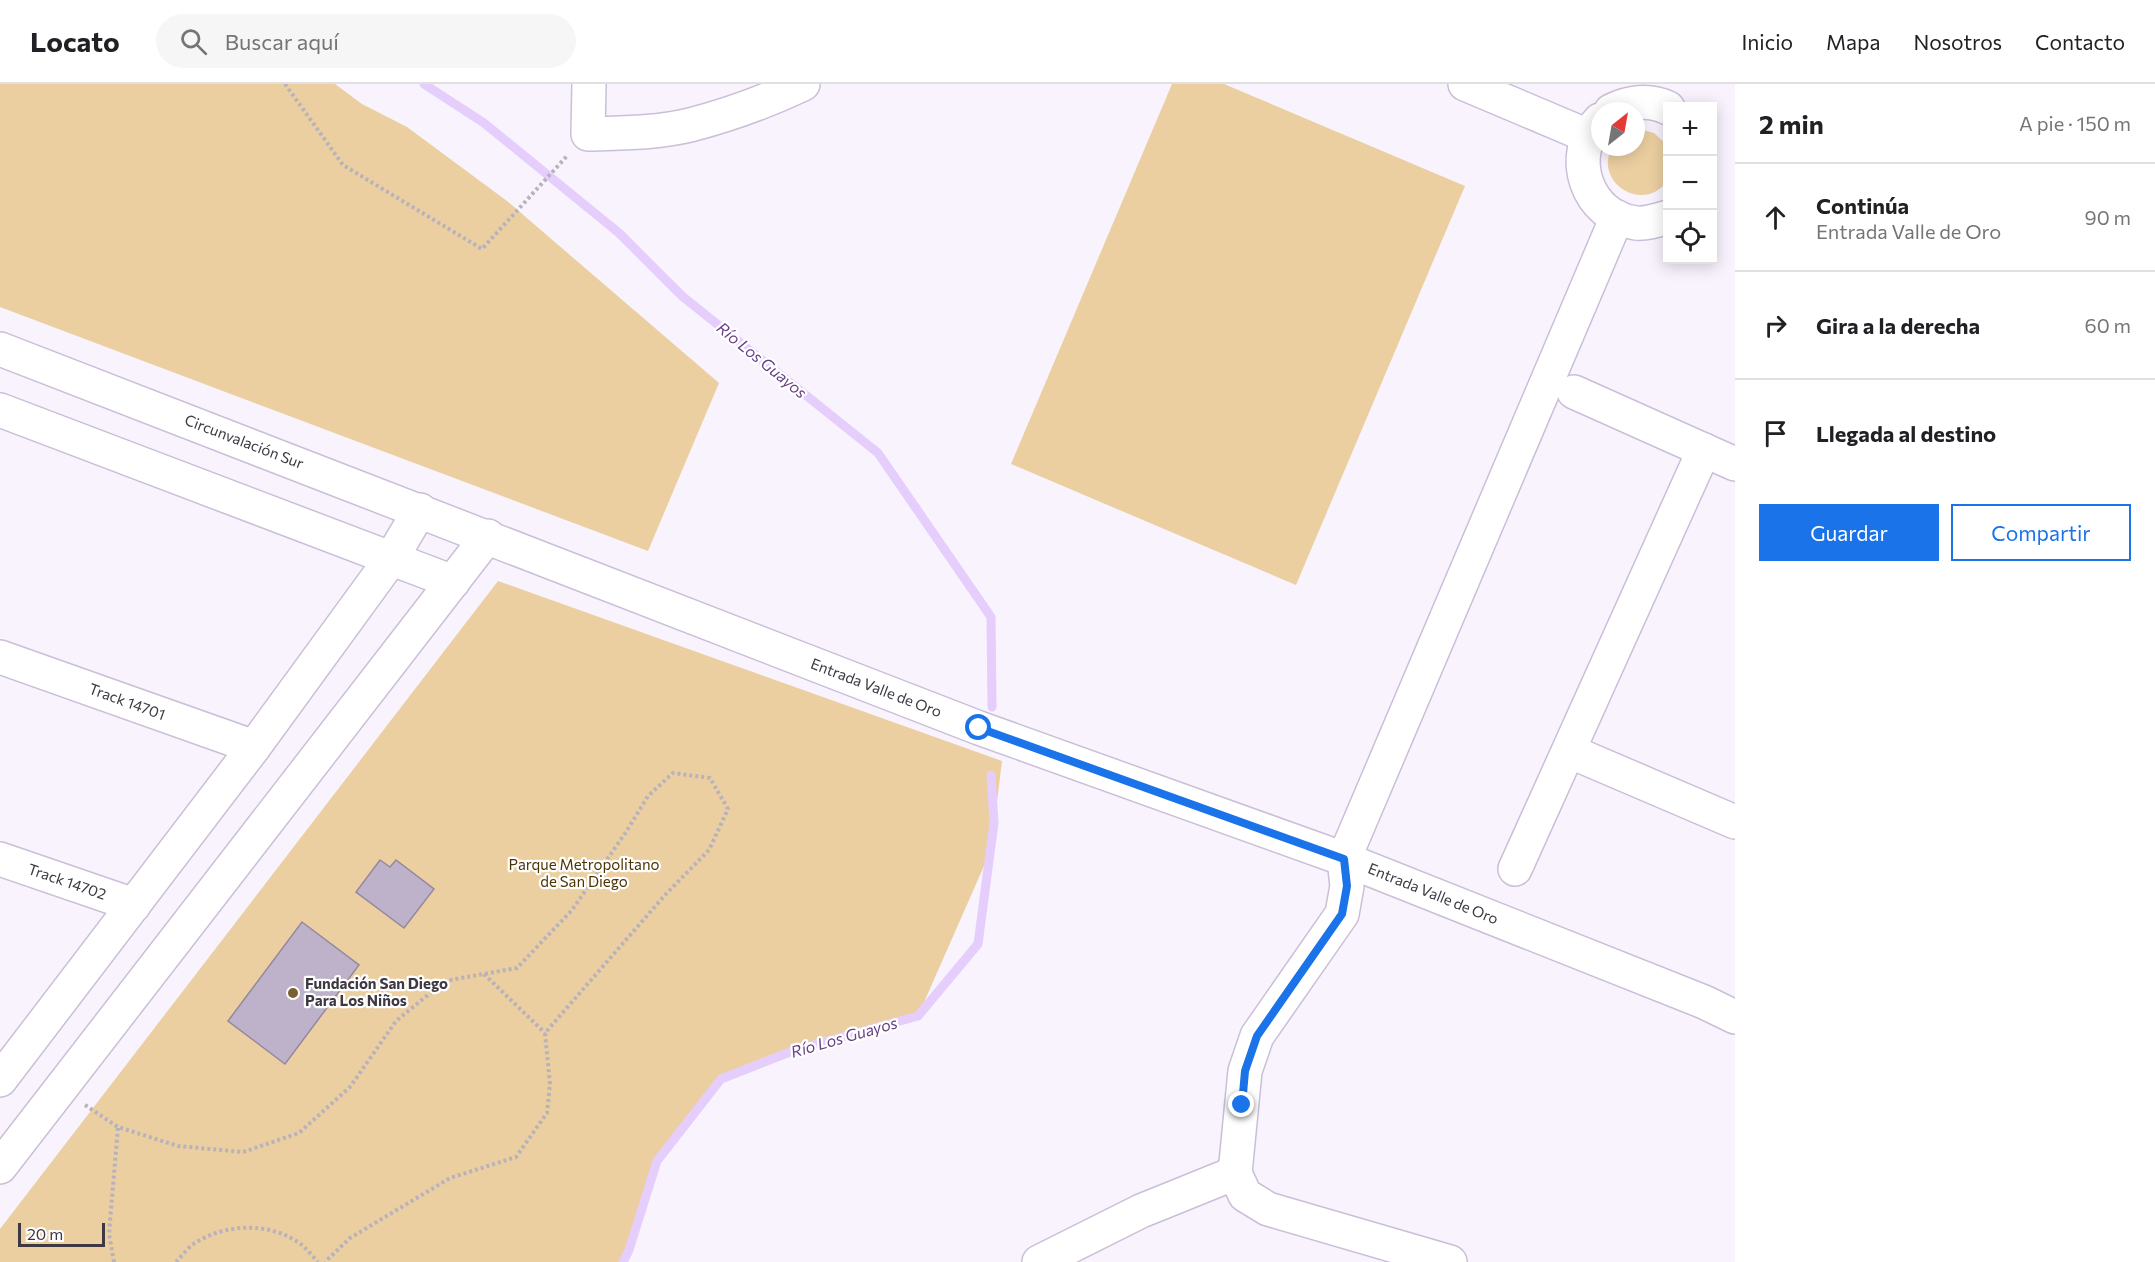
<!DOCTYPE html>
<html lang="es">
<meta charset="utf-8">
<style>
:root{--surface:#fff;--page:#f6f6f6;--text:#202124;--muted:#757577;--line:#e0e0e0;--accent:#1a73e8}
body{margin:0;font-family:Commissioner,sans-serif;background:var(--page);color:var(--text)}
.controls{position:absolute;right:18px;top:18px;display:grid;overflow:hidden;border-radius:0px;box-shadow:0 3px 15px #0003}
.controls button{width:54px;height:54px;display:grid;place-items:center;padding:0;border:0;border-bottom:2px solid var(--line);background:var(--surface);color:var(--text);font:30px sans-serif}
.compass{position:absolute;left:1591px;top:18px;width:54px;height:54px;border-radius:50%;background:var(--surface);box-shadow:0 3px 15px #0003;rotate:31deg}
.scale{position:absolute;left:18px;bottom:15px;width:87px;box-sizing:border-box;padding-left:6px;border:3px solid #3d3841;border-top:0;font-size:16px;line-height:21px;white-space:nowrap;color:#3d3841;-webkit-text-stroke:4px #fff;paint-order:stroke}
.stop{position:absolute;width:18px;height:18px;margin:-14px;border:4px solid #1a73e8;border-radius:50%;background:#fff}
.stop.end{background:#1a73e8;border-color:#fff;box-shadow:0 2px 6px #0008}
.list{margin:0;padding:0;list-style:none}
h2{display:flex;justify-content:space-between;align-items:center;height:78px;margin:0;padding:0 24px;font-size:26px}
h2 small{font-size:20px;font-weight:400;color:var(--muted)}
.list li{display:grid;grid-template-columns:39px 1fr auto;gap:18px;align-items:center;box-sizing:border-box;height:108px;padding:0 24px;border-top:2px solid var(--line)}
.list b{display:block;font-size:22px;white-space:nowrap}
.list p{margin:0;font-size:20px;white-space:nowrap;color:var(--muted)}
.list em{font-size:20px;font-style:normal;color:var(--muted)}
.actions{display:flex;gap:12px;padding:18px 24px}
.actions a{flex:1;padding:14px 0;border:2px solid var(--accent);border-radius:0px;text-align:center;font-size:21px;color:var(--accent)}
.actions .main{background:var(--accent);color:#fff}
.icon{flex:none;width:33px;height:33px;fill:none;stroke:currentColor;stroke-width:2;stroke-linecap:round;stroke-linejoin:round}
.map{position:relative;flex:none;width:1735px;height:1178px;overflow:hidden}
header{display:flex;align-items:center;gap:36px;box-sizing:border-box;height:84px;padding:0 30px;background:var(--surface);border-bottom:2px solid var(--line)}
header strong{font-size:28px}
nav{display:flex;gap:33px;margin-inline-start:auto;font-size:21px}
.search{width:420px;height:54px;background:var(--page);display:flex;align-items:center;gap:15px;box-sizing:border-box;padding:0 21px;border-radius:33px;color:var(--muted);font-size:22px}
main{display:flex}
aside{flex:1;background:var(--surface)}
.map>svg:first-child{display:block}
.green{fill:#ebcfa1}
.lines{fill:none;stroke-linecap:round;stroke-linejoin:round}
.stream{stroke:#e5cdfc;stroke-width:9}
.building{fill:#beb2ca;stroke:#94889f;stroke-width:1.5}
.minor-casing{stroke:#cbbfd7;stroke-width:36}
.path{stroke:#b7b2bb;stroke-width:4;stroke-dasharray:3 3;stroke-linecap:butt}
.minor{stroke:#fff;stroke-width:33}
.route{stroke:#1a73e8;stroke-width:8}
.poi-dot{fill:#795f31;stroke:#fff;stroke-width:2}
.labels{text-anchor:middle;stroke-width:4.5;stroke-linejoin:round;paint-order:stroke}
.street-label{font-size:15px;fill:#3d3841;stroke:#fff}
.park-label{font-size:15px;fill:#4b3302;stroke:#fff}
.poi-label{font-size:15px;font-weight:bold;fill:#3d3841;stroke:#fff;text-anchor:start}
.water-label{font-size:16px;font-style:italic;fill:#663f84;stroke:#fff}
</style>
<header>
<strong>Locato</strong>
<div class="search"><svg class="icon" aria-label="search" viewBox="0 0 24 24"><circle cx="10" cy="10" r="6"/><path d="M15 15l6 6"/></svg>Buscar aquí</div>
<nav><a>Inicio</a><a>Mapa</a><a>Nosotros</a><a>Contacto</a></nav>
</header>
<main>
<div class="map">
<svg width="1735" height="1178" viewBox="0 0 1735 1178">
<rect width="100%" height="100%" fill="#f8f3fd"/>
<!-- green -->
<g class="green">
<polygon points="0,0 335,0 362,20 407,43 507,117 719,299 648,467 0,223"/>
<polygon points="1172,0 1224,0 1465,102 1296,501 1011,380"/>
<path d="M 1643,46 L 1654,49 L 1667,61 L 1667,97 C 1644,130 1593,99 1612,63 L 1636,63 L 1636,47 Z"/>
<polygon points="498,497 1002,677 991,766 918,932 795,966 721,995 657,1077 629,1166 623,1178 0,1178 0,1145"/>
</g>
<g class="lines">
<!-- stream -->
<g class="stream">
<polyline points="424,0 484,39 619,149 682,212 878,369 991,533 992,623"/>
<polyline points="623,1178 629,1166 657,1077 721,995 795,966 918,932 978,860 994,739 991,691"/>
</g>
</g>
<!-- building -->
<g class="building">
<polygon points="380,776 390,783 396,776 434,805 404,844 356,808"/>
<polygon points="302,838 359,881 285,980 228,937"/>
</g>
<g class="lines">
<!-- minor casing -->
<g class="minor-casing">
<g id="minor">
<path d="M 589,0 L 588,50 C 622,49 657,49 690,41 C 729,31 767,17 803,0"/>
<polyline points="1465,0 1588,52"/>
<path d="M 1611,27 C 1628,18 1649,15 1668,24"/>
<path d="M 1600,36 C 1566,70 1586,133 1636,139 C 1646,140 1658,136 1668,133"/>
<polyline points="0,265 979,644 1344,775 1704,918 1735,933"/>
<polyline points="1574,308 1735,380"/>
<polyline points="0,326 453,498"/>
<polyline points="0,573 254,663"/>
<polyline points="1569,667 1735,738"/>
<polyline points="0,775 134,821"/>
<polyline points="1515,785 1704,366"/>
<polyline points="0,996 254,663 391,475 420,426"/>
<polyline points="0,1083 488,452"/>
<polyline points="1039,1178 1141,1127 1235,1089"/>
<polyline points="1450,1178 1268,1125 1245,1111 1235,1089 1245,987 1257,952 1342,830 1347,802 1344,775 1617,133"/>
</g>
</g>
<!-- path -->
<g class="path">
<polyline points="285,0 343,81 482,165 567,72"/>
<polyline points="484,890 545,949"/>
<polyline points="85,1021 118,1043 178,1062 243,1068 299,1049 350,1003 396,937 445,897 517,884 572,826 626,748 648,712 673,689 710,694 728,725 709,766 665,811 545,949 550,1000 547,1029 516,1073 450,1094 350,1154 325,1178"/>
<polyline points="114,1178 109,1150 118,1043"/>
<path d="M 176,1178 C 181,1173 186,1166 192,1161 C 223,1139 271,1137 302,1161 C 308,1166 313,1173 318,1178"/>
</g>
<!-- minor -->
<use href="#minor" class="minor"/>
</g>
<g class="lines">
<!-- route -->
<polyline class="route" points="979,644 1344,775 1347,802 1342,830 1257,952 1245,987 1242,1021"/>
</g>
<!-- markers -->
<circle class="poi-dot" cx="293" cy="909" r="6"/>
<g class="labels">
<!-- street labels -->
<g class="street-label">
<text transform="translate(244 358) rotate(21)" y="5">Circunvalación Sur</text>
<text transform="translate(876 604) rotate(21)" y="5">Entrada Valle de Oro</text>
<text transform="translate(127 618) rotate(20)" y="5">Track 14701</text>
<text transform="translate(67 798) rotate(19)" y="5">Track 14702</text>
<text transform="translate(1433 810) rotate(22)" y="5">Entrada Valle de Oro</text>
</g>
<!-- park labels -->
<g class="park-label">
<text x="584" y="786">Parque Metropolitano<tspan x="584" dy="17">de San Diego</tspan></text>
</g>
<!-- poi labels -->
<g class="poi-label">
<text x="305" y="905">Fundación San Diego<tspan x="305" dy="17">Para Los Niños</tspan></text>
</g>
<!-- water labels -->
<g class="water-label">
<text transform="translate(762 276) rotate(39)" y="6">Río Los Guayos</text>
<text transform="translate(844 953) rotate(-16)" y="6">Río Los Guayos</text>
</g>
</g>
</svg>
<div class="controls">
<button>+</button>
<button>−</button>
<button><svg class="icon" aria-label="locate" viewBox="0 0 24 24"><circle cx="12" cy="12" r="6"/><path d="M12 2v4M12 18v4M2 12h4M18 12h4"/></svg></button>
</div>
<svg class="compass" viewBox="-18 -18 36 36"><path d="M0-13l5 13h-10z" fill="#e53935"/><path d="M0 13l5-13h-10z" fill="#757577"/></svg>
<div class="scale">20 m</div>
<div class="stop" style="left:979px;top:644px"></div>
<div class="stop end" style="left:1242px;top:1021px"></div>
</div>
<aside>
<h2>2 min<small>A pie · 150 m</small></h2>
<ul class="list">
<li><svg class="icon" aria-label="ahead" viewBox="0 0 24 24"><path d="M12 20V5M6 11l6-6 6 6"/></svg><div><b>Continúa</b><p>Entrada Valle de Oro</p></div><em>90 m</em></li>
<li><svg class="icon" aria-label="right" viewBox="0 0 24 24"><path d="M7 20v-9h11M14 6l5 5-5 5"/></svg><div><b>Gira a la derecha</b></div><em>60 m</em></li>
<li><svg class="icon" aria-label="arrive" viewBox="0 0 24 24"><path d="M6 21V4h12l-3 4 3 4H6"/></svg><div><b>Llegada al destino</b></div></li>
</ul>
<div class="actions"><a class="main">Guardar</a><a>Compartir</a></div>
</aside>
</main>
